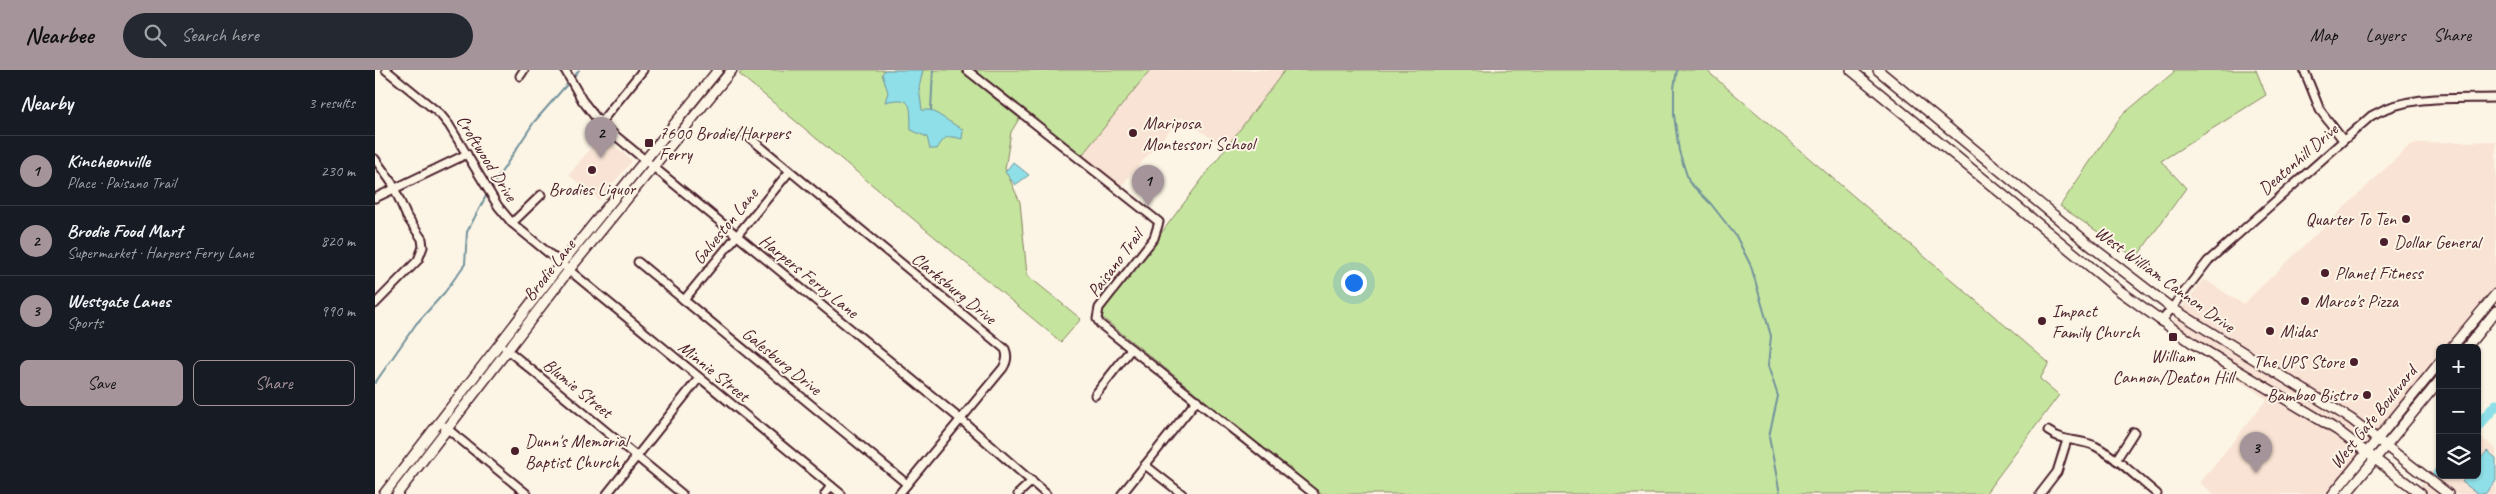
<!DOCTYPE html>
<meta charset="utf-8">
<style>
:root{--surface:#171b24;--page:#242831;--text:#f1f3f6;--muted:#9ea1a6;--line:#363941;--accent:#a6949b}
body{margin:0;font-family:Caveat,sans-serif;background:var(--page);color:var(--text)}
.controls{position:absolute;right:15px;bottom:15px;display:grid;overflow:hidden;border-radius:8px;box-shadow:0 1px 4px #0004}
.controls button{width:45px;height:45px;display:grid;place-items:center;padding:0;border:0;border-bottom:1px solid var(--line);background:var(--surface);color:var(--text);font:25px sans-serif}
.you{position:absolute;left:978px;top:212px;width:18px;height:18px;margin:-12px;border:4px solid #fff;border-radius:50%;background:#1a73e8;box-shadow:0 0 0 8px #1a73e833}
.badge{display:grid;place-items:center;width:32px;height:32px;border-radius:50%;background:var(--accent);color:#111;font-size:16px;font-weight:700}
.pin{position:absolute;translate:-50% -41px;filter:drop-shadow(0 1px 2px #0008)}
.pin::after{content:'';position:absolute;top:26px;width:18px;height:15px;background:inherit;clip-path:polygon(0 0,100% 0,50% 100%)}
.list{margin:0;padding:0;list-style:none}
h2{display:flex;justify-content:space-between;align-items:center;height:65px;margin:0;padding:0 20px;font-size:21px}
h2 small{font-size:16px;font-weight:400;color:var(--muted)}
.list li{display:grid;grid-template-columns:32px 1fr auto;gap:15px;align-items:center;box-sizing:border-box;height:70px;padding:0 20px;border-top:1px solid var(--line)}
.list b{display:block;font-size:19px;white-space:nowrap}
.list p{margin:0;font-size:16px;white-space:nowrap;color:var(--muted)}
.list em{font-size:16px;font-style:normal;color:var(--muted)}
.actions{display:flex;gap:10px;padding:15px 20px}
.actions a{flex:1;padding:11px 0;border:1px solid var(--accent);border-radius:8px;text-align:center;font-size:18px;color:var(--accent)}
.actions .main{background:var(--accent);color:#111}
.icon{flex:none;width:28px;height:28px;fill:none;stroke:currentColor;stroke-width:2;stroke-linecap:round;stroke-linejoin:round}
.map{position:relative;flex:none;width:2121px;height:424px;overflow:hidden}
header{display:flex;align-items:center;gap:30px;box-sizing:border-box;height:70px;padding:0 25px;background:var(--accent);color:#111}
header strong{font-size:24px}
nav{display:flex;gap:28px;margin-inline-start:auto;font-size:18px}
.search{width:350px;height:45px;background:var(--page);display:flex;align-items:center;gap:12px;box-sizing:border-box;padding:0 18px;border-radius:28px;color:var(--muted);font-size:19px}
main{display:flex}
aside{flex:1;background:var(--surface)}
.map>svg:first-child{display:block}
.built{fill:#f9e3d4}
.green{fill:#c5e59e;stroke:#888264}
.water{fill:#8edfe7;stroke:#73929c}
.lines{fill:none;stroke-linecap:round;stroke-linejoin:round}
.stream{stroke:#73929c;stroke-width:2}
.river{stroke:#8edfe7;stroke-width:11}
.street-casing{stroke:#4a1f2b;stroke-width:11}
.secondary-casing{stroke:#4a1f2b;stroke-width:12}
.street{stroke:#fcf5e5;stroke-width:7}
.secondary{stroke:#fcf5e5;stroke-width:9}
.poi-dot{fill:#4a1f2b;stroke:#fcf5e5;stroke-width:2}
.labels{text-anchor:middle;stroke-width:4;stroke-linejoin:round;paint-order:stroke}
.poi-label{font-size:18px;fill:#4a1f2b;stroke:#fcf5e5;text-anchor:start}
.street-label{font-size:18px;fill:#4a1f2b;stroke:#fcf5e5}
</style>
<header>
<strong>Nearbee</strong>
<div class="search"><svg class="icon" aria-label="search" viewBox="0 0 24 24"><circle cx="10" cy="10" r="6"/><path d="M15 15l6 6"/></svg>Search here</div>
<nav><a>Map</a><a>Layers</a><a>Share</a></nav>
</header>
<main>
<aside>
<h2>Nearby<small>3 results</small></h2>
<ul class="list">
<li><span class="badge">1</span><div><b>Kincheonville</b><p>Place · Paisano Trail</p></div><em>230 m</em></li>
<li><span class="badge">2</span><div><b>Brodie Food Mart</b><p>Supermarket · Harpers Ferry Lane</p></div><em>820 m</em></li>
<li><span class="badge">3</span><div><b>Westgate Lanes</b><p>Sports</p></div><em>990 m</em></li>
</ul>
<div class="actions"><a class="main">Save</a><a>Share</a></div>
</aside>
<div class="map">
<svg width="2121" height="424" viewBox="0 0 2121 424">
<rect width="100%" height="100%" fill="#fcf5e5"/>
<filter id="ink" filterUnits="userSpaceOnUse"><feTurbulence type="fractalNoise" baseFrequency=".02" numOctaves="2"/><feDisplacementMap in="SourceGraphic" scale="10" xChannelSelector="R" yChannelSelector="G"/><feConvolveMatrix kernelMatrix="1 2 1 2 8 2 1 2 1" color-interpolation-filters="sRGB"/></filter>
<g filter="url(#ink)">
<!-- built -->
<g class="built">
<polygon points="775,0 910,0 850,78 806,47 746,116 706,85"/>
<polygon points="227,64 257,91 224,130 194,105"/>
<polygon points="2121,71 2121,215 2070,278 2065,278 2065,285 1952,424 1839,424 1825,413 1892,329 1791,263 1809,234 1829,209 1868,234 2033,77 2044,73"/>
<polygon points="2102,364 2121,379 2121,424 2038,424 2065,391 2065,405 2102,405"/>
</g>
<!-- green -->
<g class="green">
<polygon points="369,0 775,0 704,89 647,44 636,62 630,99 645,132 652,205 706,249 686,272 364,4"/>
<polygon points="910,0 1331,0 1674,293 1665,309 1684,325 1610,424 946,424 724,245"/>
<polygon points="1798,0 1881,0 1891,25 1786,91 1811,118 1761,188 1685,136 1746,46 1799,2"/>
</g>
<!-- water -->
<g class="water">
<path d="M 510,0 L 548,0 L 544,18 L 547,40 L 556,40 L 588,60 L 587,69 C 572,65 570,66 562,79 L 555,79 L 552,67 L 536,60 C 535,36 539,25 510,32 L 513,22 L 507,4 Z"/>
<polygon points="638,92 654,105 640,115 630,102"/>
<polygon points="2112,381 2121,388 2121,411 2110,424 2102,423 2087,412 2093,405 2102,405 2102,393"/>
</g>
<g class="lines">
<!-- stream -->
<g class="stream">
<polyline points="1302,0 1299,18 1299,45 1304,81 1314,112 1336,134 1361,166 1376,196 1396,266 1393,296 1403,326 1394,367 1405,424"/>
<polyline points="198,8 204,0"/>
<polyline points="556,40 558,0"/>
<polyline points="116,118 159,52 195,11"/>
<polyline points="0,313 41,254 70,222 90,194 92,162 112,124"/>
</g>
<!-- river -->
<g class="river">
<polyline points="2102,357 2121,335"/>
<polyline points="2063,404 2065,402"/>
</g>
<!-- street casing -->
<g class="street-casing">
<g id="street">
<polyline points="11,0 65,44 74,55 123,136 137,153 466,424"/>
<polyline points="190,0 207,30 225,53 590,353 671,424"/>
<polyline points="592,0 784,152 779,168 724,238 722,249 725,254 939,424"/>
<polyline points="1929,0 1945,40 1968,70"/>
<polyline points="145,6 149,0"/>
<polyline points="225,53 268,0"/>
<path d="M 369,63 L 630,279 C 633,286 632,292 628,298 L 524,424"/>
<polyline points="0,89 17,113 32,147 47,169 48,177 43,190 0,234"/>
<polyline points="0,128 92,84"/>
<polyline points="137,153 166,125"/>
<polyline points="263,192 532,414"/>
<polyline points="309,230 414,102"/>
<path d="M 1786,252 L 1833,191 L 1996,46 C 2033,24 2079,29 2121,28"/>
<polyline points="130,278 307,424"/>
<polyline points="720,325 756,279"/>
<polyline points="69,356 152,424"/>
<path d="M 1673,361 C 1688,372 1705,369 1720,376 C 1743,388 1762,408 1782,424"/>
<polyline points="1741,390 1759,362"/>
<polyline points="770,395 807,424"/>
<polyline points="232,424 324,308"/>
<polyline points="450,424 456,416"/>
<polyline points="643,424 657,411"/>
<polyline points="747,424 822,330"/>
<polyline points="1665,424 1682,402 1692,370"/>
</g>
</g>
<!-- secondary casing -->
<g class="secondary-casing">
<g id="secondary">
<polyline points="1476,0 1745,221 1819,274 1962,360 2046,424"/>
<polyline points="1503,0 1721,180 1795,237 1976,349 2073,424"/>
<polyline points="2076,278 2121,224"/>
<polyline points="2091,278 2121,241"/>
<polyline points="9,424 186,194 343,0"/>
<polyline points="22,424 194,200 357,0"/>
<polyline points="1958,424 2065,292"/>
<polyline points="1971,424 2065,310"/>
</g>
</g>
<!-- street -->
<use href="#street" class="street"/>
<!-- secondary -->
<use href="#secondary" class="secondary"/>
</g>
</g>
<!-- markers -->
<g class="poi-dot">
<circle cx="758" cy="63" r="5"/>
<rect x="269" y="68" width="10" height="10" rx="2.5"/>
<circle cx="217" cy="100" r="5"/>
<circle cx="2031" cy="149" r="5"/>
<circle cx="2009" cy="172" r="5"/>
<circle cx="1950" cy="203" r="5"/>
<circle cx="1930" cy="231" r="5"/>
<circle cx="1667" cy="251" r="5"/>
<circle cx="1895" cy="261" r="5"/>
<rect x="1793" y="262" width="10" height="10" rx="2.5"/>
<circle cx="1979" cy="292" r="5"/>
<circle cx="1992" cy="325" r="5"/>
<circle cx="140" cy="381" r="5"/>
</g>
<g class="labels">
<!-- poi labels -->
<g class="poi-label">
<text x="768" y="59">Mariposa<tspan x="768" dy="21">Montessori School</tspan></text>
<text x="284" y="69">7600 Brodie/Harpers<tspan x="284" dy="21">Ferry</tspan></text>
<text x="217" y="125" text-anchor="middle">Brodies Liquor</text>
<text x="2021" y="155" text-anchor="end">Quarter To Ten</text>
<text x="2019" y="178">Dollar General</text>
<text x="1960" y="209">Planet Fitness</text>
<text x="1940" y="237">Marco's Pizza</text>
<text x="1677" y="247">Impact<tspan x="1677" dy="21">Family Church</tspan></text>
<text x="1905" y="267">Midas</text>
<text x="1798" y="292" text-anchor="middle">William<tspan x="1798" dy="21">Cannon/Deaton Hill</tspan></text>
<text x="1969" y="298" text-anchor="end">The UPS Store</text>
<text x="1982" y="331" text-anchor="end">Bamboo Bistro</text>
<text x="150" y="377">Dunn's Memorial<tspan x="150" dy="21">Baptist Church</tspan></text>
</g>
<!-- street labels -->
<g class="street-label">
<text transform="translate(112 88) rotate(58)" y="6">Croftwood Drive</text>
<text transform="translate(1923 89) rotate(-41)" y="6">Deatonhill Drive</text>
<text transform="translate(350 156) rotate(-51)" y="6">Galveston Lane</text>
<text transform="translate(740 193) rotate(-53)" y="6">Paisano Trail</text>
<text transform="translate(174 200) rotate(-52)" y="6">Brodie Lane</text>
<text transform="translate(434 206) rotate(39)" y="6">Harpers Ferry Lane</text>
<text transform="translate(1790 209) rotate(36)" y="6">West William Cannon Drive</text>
<text transform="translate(579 218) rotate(39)" y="6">Clarksburg Drive</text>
<text transform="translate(407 291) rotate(39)" y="6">Galesburg Drive</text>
<text transform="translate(339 301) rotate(39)" y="6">Minnie Street</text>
<text transform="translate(203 318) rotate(39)" y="6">Blumie Street</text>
<text transform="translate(1998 347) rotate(-51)" y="6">West Gate Boulevard</text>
</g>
</g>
</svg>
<div class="controls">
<button>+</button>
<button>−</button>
<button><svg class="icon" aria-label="layers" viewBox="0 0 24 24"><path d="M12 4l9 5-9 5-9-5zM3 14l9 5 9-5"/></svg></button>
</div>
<div class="you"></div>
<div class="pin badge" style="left:773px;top:136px">1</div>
<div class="pin badge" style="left:226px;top:88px">2</div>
<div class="pin badge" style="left:1881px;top:403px">3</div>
</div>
</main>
